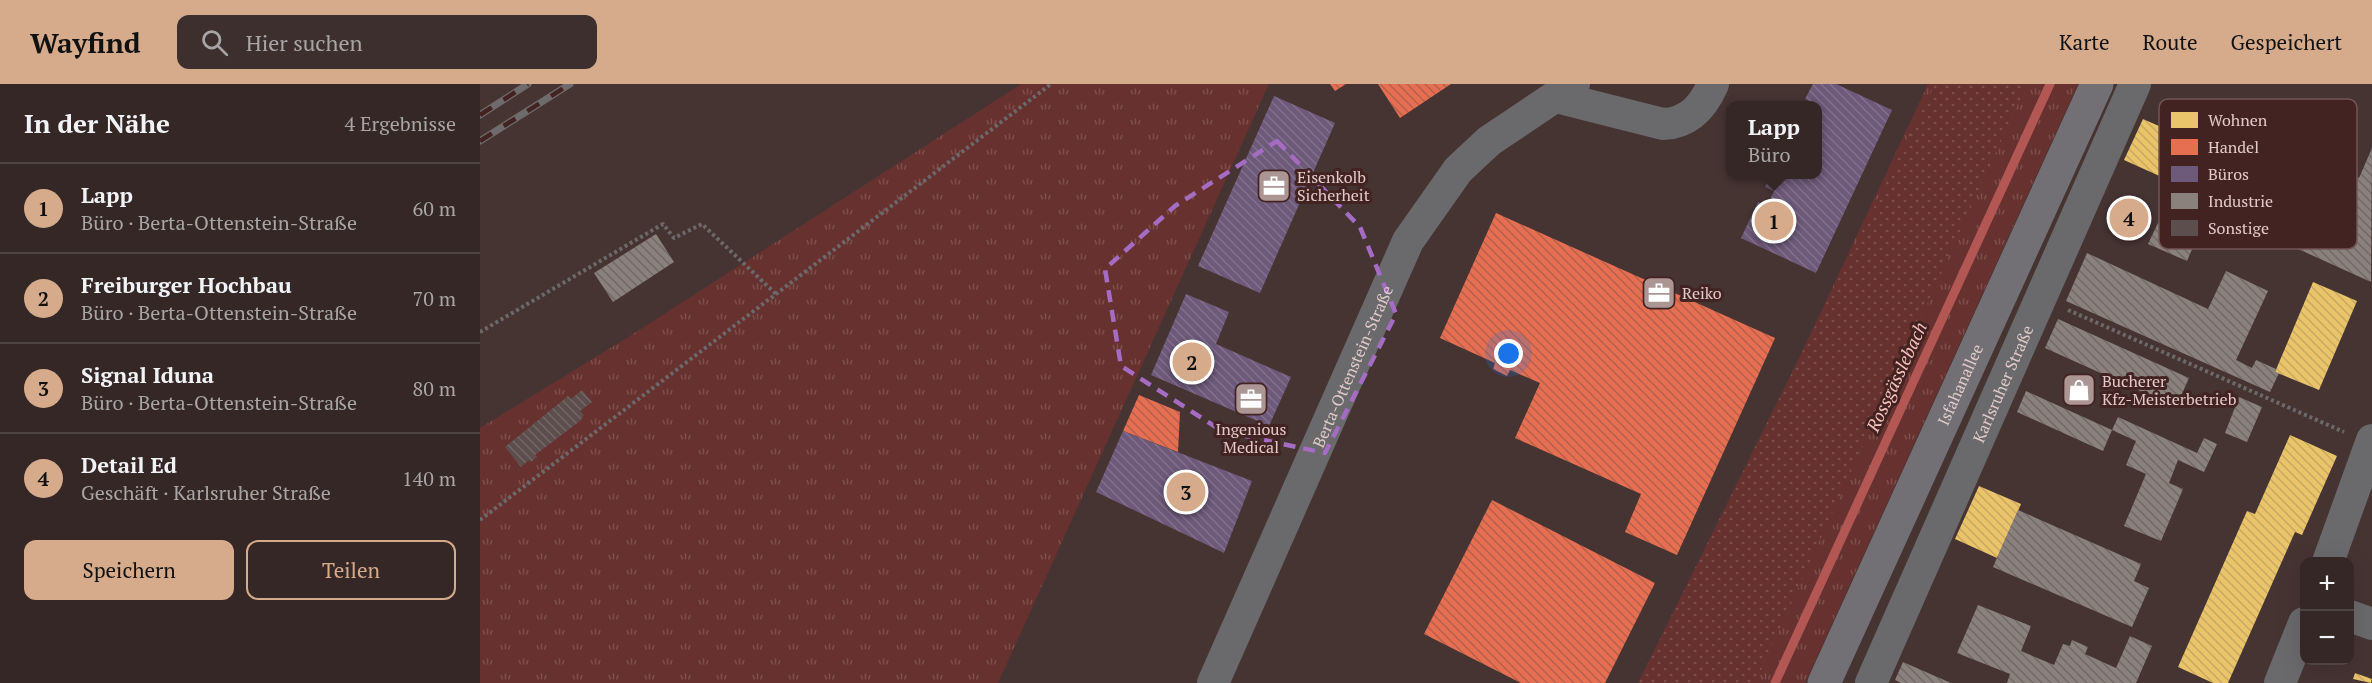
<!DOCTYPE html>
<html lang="de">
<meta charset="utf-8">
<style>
:root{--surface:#342726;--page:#3c2f2e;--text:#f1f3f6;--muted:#a9a5a7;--line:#4e4443;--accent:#d6ab8b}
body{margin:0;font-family:"PT Serif",serif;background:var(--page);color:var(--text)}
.controls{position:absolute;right:18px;bottom:18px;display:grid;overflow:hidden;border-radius:12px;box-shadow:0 6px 24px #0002}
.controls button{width:54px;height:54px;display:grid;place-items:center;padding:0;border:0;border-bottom:2px solid var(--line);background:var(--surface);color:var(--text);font:30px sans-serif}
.you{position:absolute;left:1029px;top:270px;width:21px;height:21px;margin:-15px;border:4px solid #fff;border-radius:50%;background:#1a73e8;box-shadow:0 0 0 9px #1a73e833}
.badge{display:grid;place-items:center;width:39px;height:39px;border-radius:50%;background:var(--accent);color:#111;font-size:20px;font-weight:700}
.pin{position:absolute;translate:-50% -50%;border:3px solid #fff;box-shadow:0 2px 6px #0006}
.popup{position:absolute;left:1246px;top:17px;width:96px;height:78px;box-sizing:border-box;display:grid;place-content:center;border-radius:12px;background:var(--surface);filter:drop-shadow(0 2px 4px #0005);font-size:20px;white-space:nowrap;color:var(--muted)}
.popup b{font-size:22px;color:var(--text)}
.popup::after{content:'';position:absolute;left:50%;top:100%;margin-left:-12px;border:12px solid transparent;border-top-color:var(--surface)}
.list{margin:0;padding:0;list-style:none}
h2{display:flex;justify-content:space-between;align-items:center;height:78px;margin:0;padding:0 24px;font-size:26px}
h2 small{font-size:20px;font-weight:400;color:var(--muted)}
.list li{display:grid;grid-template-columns:39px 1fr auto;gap:18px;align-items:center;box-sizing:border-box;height:90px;padding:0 24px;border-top:2px solid var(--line)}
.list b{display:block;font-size:22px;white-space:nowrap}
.list p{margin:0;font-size:20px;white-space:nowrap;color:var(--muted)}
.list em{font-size:20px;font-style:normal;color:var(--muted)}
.actions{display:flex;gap:12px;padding:18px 24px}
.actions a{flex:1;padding:14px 0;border:2px solid var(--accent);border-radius:12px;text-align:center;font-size:21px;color:var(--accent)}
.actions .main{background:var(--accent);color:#111}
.icon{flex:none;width:33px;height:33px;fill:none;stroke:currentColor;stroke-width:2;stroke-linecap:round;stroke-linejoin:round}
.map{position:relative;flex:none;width:1892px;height:599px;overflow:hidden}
header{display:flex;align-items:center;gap:36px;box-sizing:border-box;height:84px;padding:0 30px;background:var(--accent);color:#111}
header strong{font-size:28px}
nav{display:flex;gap:33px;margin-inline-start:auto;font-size:21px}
.search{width:420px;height:54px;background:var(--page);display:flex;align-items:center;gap:15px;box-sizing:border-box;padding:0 21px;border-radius:12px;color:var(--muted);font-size:22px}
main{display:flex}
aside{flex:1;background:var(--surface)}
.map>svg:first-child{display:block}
.grass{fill:url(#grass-tufts)}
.park{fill:url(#park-dots)}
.homes{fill:url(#homes-back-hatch)}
.shops{fill:url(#shops-back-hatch)}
.offices{fill:url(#offices-back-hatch)}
.industry{fill:url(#industry-back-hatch)}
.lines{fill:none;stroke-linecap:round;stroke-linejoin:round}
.stream{stroke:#b25753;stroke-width:9}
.building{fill:url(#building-back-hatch)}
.path{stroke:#6d696b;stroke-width:4;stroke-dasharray:3 3;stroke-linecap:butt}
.street{stroke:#6a696c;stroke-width:32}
.highway{stroke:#727074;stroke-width:33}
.rail-casing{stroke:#6f6a6c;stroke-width:7}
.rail{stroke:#432322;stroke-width:4.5;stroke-dasharray:14;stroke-linecap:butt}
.marked{fill:none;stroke:#a46cc3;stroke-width:4.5;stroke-dasharray:12 8;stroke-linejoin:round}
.labels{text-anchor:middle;stroke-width:6;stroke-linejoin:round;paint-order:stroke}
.poi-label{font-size:16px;fill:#e1cbc9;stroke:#432322;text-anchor:start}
.street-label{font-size:16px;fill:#e1cbc9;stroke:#432322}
.water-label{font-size:18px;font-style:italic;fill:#f7c1bc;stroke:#432322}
.key{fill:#432322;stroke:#725554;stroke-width:1.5}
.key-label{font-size:16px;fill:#e1cbc9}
</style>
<header>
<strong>Wayfind</strong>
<div class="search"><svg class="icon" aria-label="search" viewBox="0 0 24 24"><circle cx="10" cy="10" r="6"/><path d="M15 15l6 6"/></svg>Hier suchen</div>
<nav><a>Karte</a><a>Route</a><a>Gespeichert</a></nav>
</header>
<main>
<aside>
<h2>In der Nähe<small>4 Ergebnisse</small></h2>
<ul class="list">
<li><span class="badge">1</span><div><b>Lapp</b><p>Büro · Berta-Ottenstein-Straße</p></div><em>60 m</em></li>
<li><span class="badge">2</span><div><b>Freiburger Hochbau</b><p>Büro · Berta-Ottenstein-Straße</p></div><em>70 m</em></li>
<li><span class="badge">3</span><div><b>Signal Iduna</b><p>Büro · Berta-Ottenstein-Straße</p></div><em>80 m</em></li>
<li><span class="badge">4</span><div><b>Detail Ed</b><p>Geschäft · Karlsruher Straße</p></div><em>140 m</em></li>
</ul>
<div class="actions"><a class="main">Speichern</a><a>Teilen</a></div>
</aside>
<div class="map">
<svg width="1892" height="599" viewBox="0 0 1892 599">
<defs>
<pattern id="grass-tufts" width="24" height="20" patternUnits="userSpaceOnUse" patternTransform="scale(1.5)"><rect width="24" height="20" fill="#66312f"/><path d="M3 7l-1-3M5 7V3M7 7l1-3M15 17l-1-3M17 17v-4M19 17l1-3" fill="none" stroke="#7c4e4c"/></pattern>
<pattern id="park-dots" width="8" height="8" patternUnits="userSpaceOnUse" patternTransform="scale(1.5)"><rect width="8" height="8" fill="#66312f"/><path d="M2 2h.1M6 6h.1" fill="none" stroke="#7c4e4c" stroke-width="1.8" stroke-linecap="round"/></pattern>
<pattern id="homes-back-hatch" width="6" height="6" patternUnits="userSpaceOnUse" patternTransform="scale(1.5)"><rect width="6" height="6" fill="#e9c46a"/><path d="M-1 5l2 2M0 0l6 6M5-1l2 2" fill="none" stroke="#c8a961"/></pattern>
<pattern id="shops-back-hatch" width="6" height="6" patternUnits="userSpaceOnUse" patternTransform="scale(1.5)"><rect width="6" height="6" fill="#e76f51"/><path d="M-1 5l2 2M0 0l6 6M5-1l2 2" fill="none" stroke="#b6604b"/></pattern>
<pattern id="offices-back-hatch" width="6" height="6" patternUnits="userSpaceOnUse" patternTransform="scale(1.5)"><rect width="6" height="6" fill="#6d597a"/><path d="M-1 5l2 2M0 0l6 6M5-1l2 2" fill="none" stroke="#82708c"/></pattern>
<pattern id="industry-back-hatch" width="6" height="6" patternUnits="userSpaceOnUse" patternTransform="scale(1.5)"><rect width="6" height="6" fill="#8a817c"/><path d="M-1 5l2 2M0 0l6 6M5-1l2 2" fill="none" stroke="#726966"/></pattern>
<pattern id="building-back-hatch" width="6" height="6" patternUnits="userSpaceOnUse" patternTransform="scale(1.5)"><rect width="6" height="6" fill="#5c4e4d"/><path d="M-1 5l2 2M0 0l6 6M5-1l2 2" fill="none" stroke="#736665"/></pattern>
</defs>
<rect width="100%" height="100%" fill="#463433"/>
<!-- grass -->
<g class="grass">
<polygon points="541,0 789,0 518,599 0,599 0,344 150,252"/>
<polygon points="1448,0 1598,0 1325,599 1179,599 1276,366"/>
</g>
<!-- park -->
<polygon class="park" points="1455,0 1547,0 1275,599 1158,599"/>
<!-- homes -->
<g class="homes">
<polygon points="1663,35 1754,75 1735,117 1644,76"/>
<polygon points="1833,198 1877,217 1839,306 1795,288"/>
<polygon points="1810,351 1857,372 1822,451 1815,448 1748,599 1733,599 1698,583 1767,427 1775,430"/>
<polygon points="1499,402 1541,420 1517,474 1475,455"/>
<polygon points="1875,589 1892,595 1891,599 1873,595"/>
</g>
<!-- shops -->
<g class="shops">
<polygon points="850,0 866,0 855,7"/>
<polygon points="898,0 971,0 920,34"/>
<polygon points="1016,129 1295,254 1197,471 1145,448 1161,410 1035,354 1060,299 1030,286 1027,292 1013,285 1015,279 960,254"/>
<polygon points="659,311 700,328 698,368 643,347"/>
<polygon points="1012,416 1175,499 1125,599 1041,599 944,550"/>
</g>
<!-- offices -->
<g class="offices">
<polygon points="1333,0 1356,0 1412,26 1336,189 1261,154 1278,118 1287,122 1294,107 1285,103 1291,90 1338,90 1338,21 1325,15"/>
<polygon points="794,12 855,39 780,209 718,182"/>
<polygon points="706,210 749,228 736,260 811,293 789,342 671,291"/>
<polygon points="643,347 772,397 744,469 616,408"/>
</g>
<!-- industry -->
<g class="industry">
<polygon points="1740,31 1879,94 1892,64 1891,198 1774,145 1805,77 1734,44"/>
<polygon points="1678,139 1716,156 1707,177 1668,160"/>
<polygon points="176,150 194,178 133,218 114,189"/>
<polygon points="1607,169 1728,225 1746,187 1788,207 1756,276 1772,284 1776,276 1796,285 1795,288 1799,289 1790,308 1586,217"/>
<polygon points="1578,235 1709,294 1696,323 1565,264"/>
<polygon points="1546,307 1632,346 1623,367 1537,328"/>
<polygon points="1759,313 1782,323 1767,358 1745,349"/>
<polygon points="1638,333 1717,369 1724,354 1737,360 1724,388 1698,376 1689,399 1703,405 1681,457 1644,442 1666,390 1646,381 1656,357 1632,346"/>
<polygon points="1538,426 1661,480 1654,497 1669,504 1652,543 1513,483"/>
<polygon points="1498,521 1551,542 1541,567 1574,581 1583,560 1590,562 1592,556 1608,563 1605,570 1636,584 1650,552 1672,562 1656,599 1527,599 1530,590 1477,569"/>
<polygon points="1423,578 1471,599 1421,599 1415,596"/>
</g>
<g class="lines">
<!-- stream -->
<polyline class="stream" points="1295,599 1570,0"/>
</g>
<!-- building -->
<polygon class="building" points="102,306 112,318 100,327 104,331 100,337 55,371 57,373 51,378 49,376 41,383 25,363 88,312 91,315"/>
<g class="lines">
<!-- path -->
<g class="path">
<polyline points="1588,226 1864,348"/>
<polyline points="0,248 183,140 194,154 222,140 297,211"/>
<polyline points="0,436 571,0"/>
</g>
<!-- street -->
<g class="street">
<path d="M 1076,13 L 1183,40 C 1209,39 1223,23 1233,0"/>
<polyline points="1848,478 1892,356"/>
<polyline points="1870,532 1892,540"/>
<path id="s1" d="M 733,599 L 928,157 L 978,86 L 1009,57 L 1094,0"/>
<path id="s2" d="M 1391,599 L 1655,0"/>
<polyline points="1800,599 1824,539"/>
</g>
<!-- highway -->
<path class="highway" id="s3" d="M 1344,599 L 1617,0"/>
<!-- rail casing -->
<g class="rail-casing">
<g id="rail">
<polyline points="0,31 48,0"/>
<polyline points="0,57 90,0"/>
</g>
</g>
<!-- rail -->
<use href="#rail" class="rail"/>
</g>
<!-- marked area -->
<path class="marked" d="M 797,57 L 880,143 L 916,230 L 845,369 L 742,347 L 641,282 L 625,185 L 695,122 Z"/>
<!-- icons -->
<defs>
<g id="office-square" transform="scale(1.725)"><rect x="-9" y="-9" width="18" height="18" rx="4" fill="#ab9694" stroke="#432322"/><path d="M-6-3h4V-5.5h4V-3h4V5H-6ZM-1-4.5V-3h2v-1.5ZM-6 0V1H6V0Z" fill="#fff"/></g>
<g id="shop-square" transform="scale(1.725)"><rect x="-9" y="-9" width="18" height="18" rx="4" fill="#ab9694" stroke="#432322"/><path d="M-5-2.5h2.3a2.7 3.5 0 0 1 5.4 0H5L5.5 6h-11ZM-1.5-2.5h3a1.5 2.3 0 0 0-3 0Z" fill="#fff"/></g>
</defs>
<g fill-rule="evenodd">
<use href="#office-square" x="794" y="102"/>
<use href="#office-square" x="1179" y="209"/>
<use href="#shop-square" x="1599" y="306"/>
<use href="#office-square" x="771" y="315"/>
</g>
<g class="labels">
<!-- poi labels -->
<g class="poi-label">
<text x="817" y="99">Eisenkolb<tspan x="817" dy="18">Sicherheit</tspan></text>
<text x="1202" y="215">Reiko</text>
<text x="1622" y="303">Bucherer<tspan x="1622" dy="18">Kfz-Meisterbetrieb</tspan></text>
<text x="771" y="351" text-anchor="middle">Ingenious<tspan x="771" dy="18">Medical</tspan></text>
</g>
<!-- street labels -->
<g class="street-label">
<text dy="6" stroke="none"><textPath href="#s1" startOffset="346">Berta-Ottenstein-Straße</textPath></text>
<text dy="6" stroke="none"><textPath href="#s2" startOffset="327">Karlsruher Straße</textPath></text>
<text dy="6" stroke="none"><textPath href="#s3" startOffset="328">Isfahanallee</textPath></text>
</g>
<!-- water labels -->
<g class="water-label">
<text transform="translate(1417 293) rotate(-65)" y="6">Rossgässlebach</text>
</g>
</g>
<!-- legend -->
<rect x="1679" y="15" width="198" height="150" rx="9" class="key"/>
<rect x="1691" y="28" width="27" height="16" fill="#e9c46a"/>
<rect x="1691" y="55" width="27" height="16" fill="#e76f51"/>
<rect x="1691" y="82" width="27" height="16" fill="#6d597a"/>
<rect x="1691" y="109" width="27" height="16" fill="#8a817c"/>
<rect x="1691" y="136" width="27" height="16" fill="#5c4e4d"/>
<g class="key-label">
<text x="1728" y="42">Wohnen</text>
<text x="1728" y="69">Handel</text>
<text x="1728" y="96">Büros</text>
<text x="1728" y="123">Industrie</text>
<text x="1728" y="150">Sonstige</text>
</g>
</svg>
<div class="controls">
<button>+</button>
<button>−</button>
</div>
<div class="you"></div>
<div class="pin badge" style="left:1294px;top:137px">1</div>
<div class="popup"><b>Lapp</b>Büro</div>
<div class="pin badge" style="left:712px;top:278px">2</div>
<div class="pin badge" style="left:706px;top:408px">3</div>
<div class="pin badge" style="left:1649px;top:134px">4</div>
</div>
</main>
